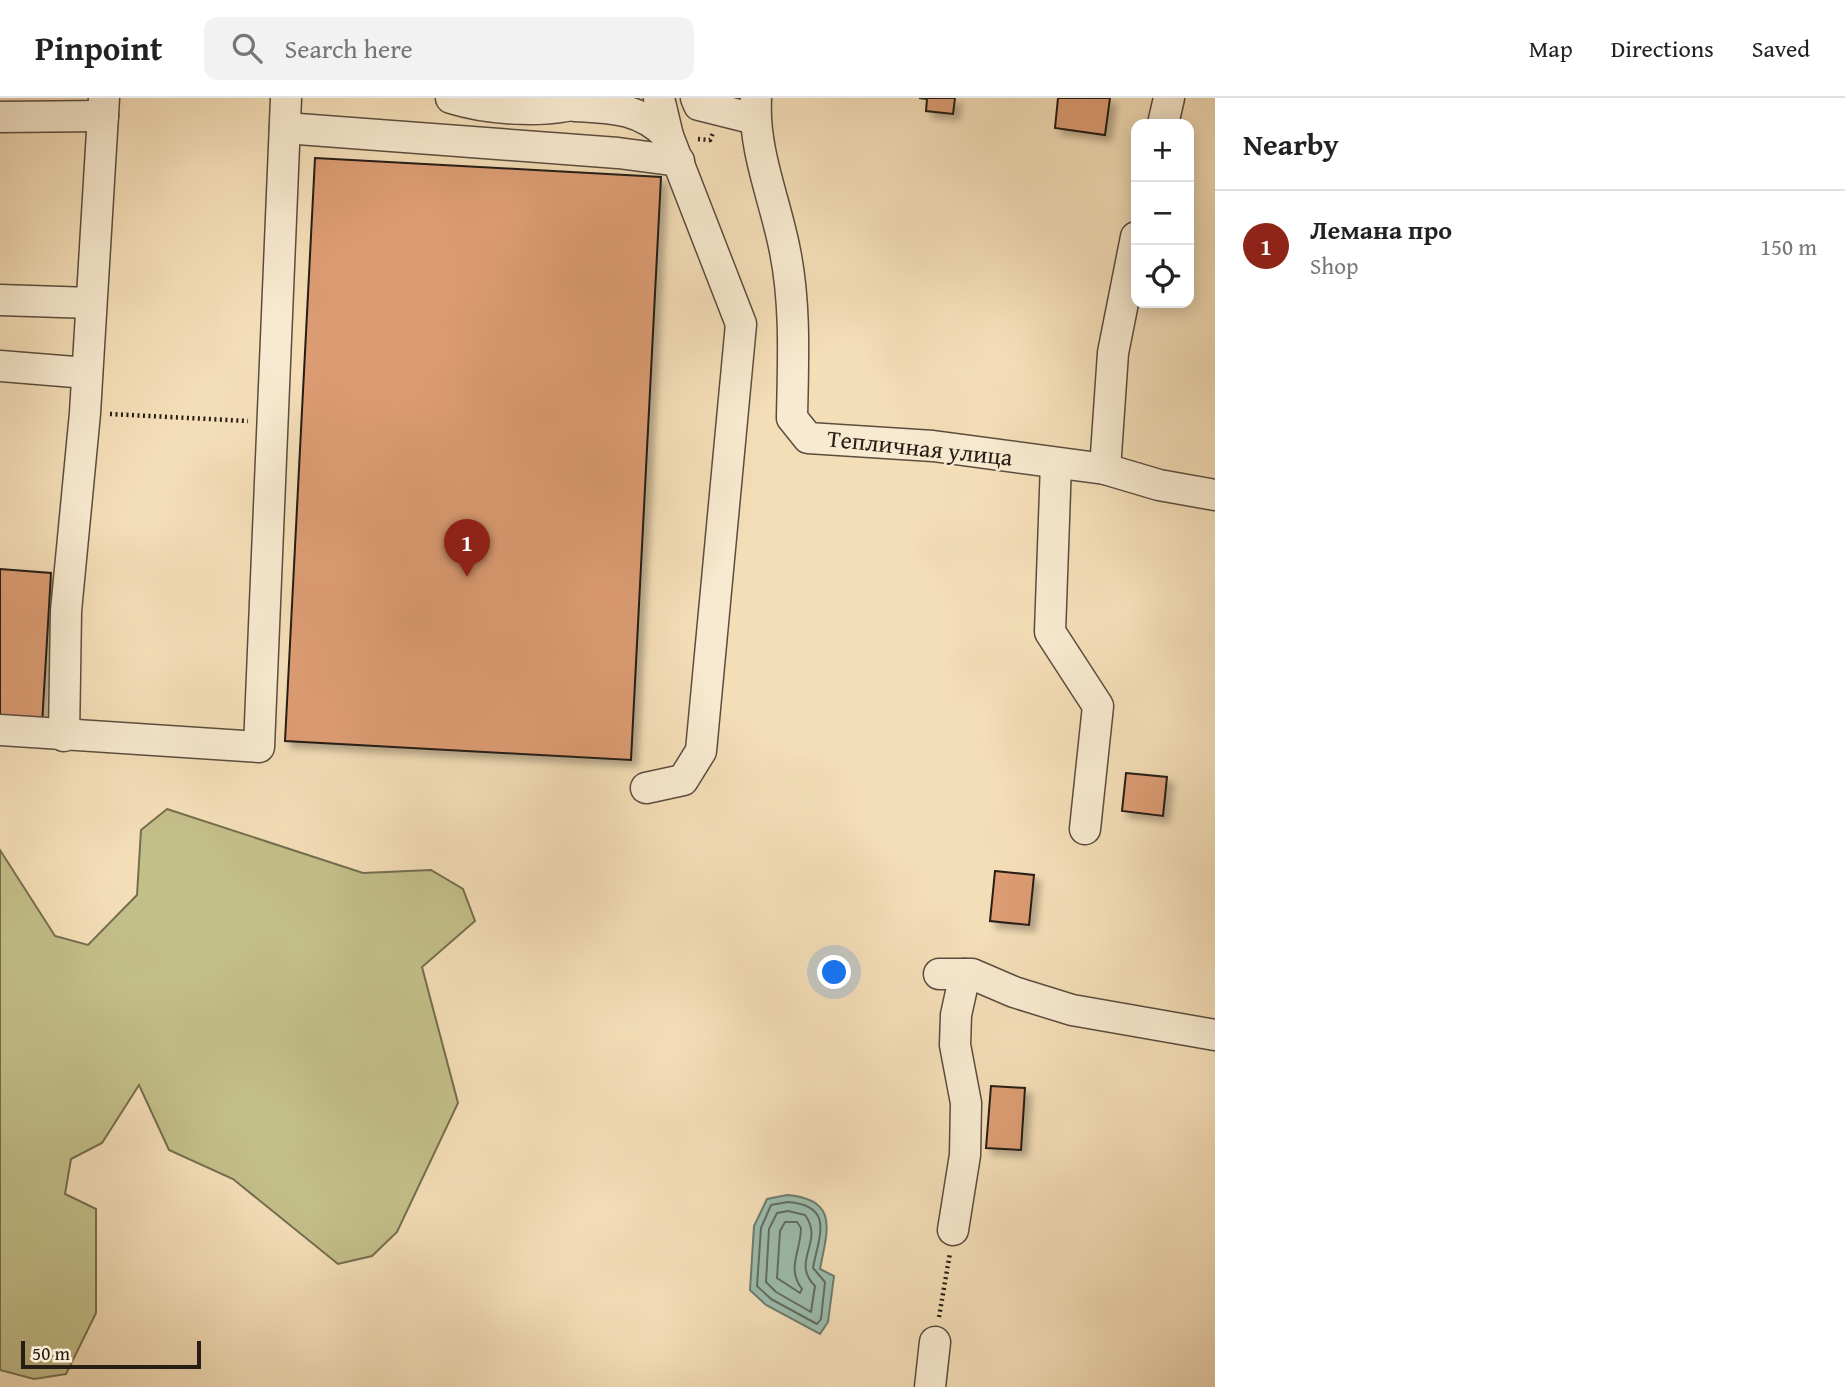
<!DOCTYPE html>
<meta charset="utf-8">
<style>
:root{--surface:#fff;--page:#f2f2f2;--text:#222;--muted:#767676;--line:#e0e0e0;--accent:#8f2418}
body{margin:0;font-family:"Gentium Book Plus",serif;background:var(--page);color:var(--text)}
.controls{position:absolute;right:21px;top:21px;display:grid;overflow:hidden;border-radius:14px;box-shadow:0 4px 18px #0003}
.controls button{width:63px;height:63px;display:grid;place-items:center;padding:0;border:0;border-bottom:2px solid var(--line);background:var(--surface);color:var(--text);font:35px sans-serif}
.scale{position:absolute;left:21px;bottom:18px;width:180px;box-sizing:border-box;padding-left:7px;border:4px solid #261d15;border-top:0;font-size:19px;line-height:24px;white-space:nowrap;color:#261d15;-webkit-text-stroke:5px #f8ead0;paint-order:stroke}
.you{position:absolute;left:835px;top:875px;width:24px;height:24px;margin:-18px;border:5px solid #fff;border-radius:50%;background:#1a73e8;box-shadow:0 0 0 10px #1a73e833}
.badge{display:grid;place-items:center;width:46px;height:46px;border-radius:50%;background:var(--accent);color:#fff;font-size:23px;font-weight:700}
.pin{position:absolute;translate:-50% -58px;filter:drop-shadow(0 2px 4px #0008)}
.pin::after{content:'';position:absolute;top:37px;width:24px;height:21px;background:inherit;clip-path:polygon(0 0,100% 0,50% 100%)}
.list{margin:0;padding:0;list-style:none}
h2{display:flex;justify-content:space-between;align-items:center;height:91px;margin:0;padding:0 28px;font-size:30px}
h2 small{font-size:23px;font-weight:400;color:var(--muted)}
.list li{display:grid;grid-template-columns:46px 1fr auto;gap:21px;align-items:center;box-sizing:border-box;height:112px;padding:0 28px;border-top:2px solid var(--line)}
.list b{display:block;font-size:26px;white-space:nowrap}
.list p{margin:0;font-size:23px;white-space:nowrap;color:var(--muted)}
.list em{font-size:23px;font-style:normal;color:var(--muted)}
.icon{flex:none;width:38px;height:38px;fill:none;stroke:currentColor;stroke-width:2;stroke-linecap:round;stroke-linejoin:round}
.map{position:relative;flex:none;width:1215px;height:1289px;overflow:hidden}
header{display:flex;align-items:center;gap:42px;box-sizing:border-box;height:98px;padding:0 35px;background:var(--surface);border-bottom:2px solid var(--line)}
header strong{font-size:33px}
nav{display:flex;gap:38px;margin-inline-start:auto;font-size:24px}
.search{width:490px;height:63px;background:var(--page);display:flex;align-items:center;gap:18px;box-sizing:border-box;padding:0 24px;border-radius:14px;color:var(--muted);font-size:26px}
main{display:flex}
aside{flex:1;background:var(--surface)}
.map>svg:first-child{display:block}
.green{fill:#c3bf89;stroke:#746e4f;stroke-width:2}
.water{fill:#9cbcad;stroke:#6d7c70;stroke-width:2}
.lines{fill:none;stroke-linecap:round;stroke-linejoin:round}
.shore{stroke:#616c61;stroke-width:2}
.building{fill:#dc9c73;stroke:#261d15;stroke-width:2;filter:url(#shadow)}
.minor-casing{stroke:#5a4d3e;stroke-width:33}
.path{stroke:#261d15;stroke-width:4.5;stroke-dasharray:2 3.5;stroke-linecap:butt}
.minor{stroke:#f8ead0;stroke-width:30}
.labels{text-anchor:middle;stroke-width:5;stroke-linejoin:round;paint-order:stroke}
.street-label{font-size:24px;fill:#261d15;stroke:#f8ead0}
</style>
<header>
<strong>Pinpoint</strong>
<div class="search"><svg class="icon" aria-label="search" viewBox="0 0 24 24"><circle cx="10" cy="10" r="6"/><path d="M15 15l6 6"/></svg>Search here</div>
<nav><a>Map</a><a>Directions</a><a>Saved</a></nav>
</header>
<main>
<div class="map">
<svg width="1215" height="1289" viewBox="0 0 1215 1289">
<defs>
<filter id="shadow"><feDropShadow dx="6" dy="6" stdDeviation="3.5" flood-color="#0004"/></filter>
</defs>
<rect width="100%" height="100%" fill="#f4deb7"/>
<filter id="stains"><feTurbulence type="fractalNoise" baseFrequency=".00286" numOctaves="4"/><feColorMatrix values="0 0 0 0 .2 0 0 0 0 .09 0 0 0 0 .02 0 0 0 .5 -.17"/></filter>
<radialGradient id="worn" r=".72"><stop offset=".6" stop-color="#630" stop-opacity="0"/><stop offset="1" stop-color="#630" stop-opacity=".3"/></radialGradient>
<!-- green -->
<polygon class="green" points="167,711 363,775 431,772 463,791 475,823 422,869 458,1005 397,1134 372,1158 338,1166 233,1081 169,1052 139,987 102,1045 71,1061 65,1096 96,1111 96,1215 66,1276 34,1281 0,1272 0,752 55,838 88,847 137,797 141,732"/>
<!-- water -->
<path class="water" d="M 787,1097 C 840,1101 827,1134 820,1171 L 834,1178 L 828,1224 L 820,1236 L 766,1207 L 750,1192 L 754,1128 L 767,1101 Z"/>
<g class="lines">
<!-- shore -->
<g class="shore">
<path d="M 788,1104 C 836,1108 818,1140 813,1170 L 825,1184 L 821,1221 L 817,1226 L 771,1201 L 757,1188 L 761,1130 L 771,1107 Z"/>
<path d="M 788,1113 L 805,1117 C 825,1144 790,1163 815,1188 L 811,1214 L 776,1194 L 766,1184 L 769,1131 L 777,1115 Z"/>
<path d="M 785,1124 L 797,1124 L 801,1130 C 801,1153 786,1170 802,1191 L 800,1195 L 777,1180 L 780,1133 Z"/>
</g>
</g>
<!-- building -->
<g class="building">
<polygon points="919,0 955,0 953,16 926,13 927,1"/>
<polygon points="1058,0 1110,0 1105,37 1055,30"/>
<polygon points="315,60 661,79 631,662 285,643"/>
<polygon points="0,471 51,475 42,626 0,623"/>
<polygon points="1126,675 1167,679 1163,718 1122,713"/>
<polygon points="995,773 1034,777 1029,827 990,823"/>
<polygon points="991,988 1025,990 1021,1052 986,1050"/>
</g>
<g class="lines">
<!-- minor casing -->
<g class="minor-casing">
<g id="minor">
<path d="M 451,0 C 489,12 556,17 593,0"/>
<polyline points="696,0 699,7 755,21"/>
<path d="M 756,0 C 753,53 775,101 785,153 C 796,208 793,264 792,320 L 808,340 L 933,348 L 1105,371 L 1159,387 L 1215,397"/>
<path d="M 575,8 C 612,10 641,10 668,38"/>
<polyline points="0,19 103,18"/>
<polyline points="1163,26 1169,0"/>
<polyline points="285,30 618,55 679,63"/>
<polyline points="0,202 91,205"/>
<polyline points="0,268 87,275"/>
<polyline points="1056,365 1050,534 1098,608 1085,731"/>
<polyline points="1105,371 1113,255 1136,139"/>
<polyline points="0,632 259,649 286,0"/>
<polyline points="64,638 66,513 85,315 104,0"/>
<polyline points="646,690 683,682 701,653 741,226 668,38 659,0"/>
<polyline points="939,876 972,876 1014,894 1072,912 1215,937"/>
<polyline points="953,1132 965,1057 966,1005 955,947 956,917 965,876"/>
<polyline points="930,1289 935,1244"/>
</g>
</g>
<!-- path -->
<g class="path">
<polyline points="698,41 710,42 713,35"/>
<polyline points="110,316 248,323"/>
<polyline points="939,1219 950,1155"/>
</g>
<!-- minor -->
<use href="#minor" class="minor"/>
</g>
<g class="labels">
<!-- street labels -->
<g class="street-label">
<text transform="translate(920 350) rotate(6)" y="8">Тепличная улица</text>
</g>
</g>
<rect width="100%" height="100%" filter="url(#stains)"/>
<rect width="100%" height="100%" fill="url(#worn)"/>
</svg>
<div class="controls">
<button>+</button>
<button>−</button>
<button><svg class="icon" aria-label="locate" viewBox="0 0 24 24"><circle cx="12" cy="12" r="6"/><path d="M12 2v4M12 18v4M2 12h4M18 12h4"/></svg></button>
</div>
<div class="scale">50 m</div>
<div class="you"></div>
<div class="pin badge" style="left:467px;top:479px">1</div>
</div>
<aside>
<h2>Nearby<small></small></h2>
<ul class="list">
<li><span class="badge">1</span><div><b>Лемана про</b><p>Shop</p></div><em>150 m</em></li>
</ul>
</aside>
</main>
